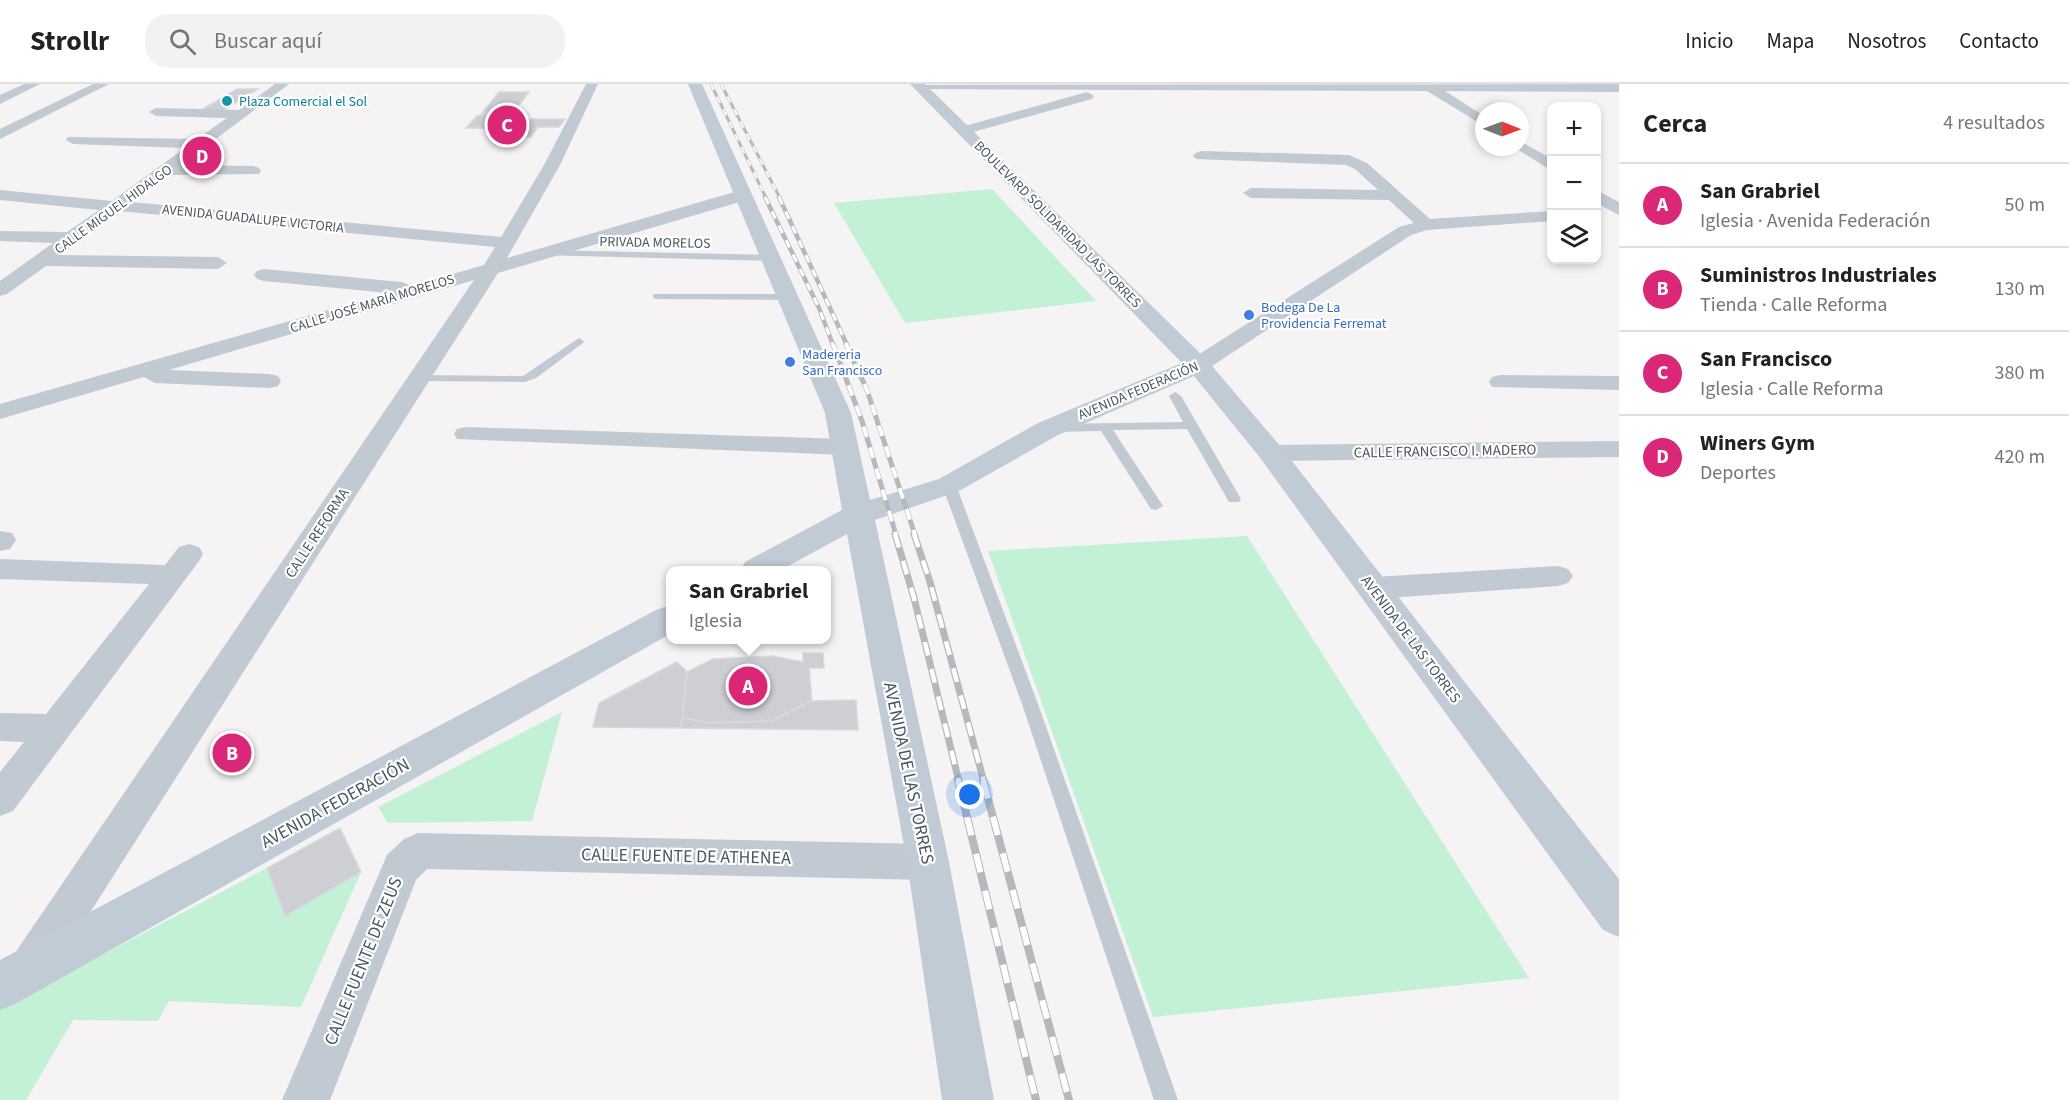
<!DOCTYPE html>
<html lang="es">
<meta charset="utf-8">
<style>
:root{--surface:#fff;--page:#f2f2f2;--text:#222;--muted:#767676;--line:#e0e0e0;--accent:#db2777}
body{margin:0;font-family:"Source Sans 3",sans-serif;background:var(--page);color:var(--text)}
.controls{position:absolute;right:18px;top:18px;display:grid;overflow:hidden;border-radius:12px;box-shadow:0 3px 9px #0003}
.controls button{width:54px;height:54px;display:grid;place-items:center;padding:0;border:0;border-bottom:2px solid var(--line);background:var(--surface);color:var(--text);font:30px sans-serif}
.compass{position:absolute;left:1475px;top:18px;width:54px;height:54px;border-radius:50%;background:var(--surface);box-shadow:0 3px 9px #0003;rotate:91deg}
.you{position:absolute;left:970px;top:711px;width:21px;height:21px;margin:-15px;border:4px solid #fff;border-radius:50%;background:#1a73e8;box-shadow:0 0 0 9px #1a73e833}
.badge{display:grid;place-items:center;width:39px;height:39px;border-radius:50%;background:var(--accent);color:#fff;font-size:20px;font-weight:700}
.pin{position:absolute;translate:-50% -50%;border:3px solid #fff;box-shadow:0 2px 6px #0006}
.popup{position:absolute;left:666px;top:482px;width:165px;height:78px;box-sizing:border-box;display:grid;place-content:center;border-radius:12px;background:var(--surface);filter:drop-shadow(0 2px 4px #0005);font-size:20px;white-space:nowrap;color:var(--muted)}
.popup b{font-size:22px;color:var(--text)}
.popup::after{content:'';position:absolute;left:50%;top:100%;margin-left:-12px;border:12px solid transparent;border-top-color:var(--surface)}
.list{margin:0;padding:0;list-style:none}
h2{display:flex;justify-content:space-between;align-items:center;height:78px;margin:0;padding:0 24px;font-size:26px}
h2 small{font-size:20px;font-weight:400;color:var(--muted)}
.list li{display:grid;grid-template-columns:39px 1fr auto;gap:18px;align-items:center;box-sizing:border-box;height:84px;padding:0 24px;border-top:2px solid var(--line)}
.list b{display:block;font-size:22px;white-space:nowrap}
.list p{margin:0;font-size:20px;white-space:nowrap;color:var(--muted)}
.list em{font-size:20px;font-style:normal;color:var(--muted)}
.icon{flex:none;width:33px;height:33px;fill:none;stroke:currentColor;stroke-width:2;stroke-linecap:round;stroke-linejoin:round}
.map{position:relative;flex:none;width:1619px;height:1016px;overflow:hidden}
header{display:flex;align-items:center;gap:36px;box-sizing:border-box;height:84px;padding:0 30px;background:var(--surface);border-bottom:2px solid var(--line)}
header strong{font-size:28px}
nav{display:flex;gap:33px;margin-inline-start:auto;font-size:21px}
.search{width:420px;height:54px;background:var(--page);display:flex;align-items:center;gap:15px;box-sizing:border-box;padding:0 21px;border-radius:24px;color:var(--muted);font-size:22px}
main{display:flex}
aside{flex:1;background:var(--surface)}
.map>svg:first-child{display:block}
.green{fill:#c3f1d5}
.building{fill:#cdcfd5;stroke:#d7d9de;stroke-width:1.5}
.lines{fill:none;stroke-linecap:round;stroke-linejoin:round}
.lane{fill:#c1cad2;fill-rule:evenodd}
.street{fill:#c1cad2;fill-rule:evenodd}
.secondary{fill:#c1cbd6;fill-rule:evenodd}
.rail-far4-casing{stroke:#b5b8bd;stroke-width:3}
.rail-far3-casing{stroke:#b5b8bd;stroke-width:4.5}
.rail-far2-casing{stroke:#b5b8bd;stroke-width:5}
.rail-far1-casing{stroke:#b5b8bd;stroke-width:7}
.rail-casing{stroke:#b5b8bd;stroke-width:8}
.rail-far4{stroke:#fff;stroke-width:2;stroke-dasharray:7;stroke-linecap:butt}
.rail-far3{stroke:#fff;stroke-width:3;stroke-dasharray:8;stroke-linecap:butt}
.rail-far2{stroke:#fff;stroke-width:4;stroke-dasharray:11;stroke-linecap:butt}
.rail-far1{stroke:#fff;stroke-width:4.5;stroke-dasharray:14;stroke-linecap:butt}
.rail{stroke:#fff;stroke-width:6;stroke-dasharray:19;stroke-linecap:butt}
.culture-dot{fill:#0f9aa8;stroke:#fff;stroke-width:2}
.shop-dot{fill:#3f7fe0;stroke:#fff;stroke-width:2}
.labels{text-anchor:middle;stroke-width:4.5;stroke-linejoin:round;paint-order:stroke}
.far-culture-label{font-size:14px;fill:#0d838f;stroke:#fff;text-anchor:start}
.far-street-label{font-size:14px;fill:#4a5661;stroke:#fff}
.far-shop-label{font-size:14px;fill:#366cbe;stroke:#fff;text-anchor:start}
.street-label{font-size:15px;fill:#4a5661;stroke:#fff}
.near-street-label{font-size:18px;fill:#4a5661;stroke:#fff}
</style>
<header>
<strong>Strollr</strong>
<div class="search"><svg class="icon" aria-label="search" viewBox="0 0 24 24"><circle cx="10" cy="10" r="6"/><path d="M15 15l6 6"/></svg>Buscar aquí</div>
<nav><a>Inicio</a><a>Mapa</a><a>Nosotros</a><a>Contacto</a></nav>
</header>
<main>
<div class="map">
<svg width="1619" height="1016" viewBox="0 0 1619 1016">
<rect width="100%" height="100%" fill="#f5f3f3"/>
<!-- green -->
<g class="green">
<polygon points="992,105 1096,217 905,239 834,119"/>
<polygon points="1247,452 1529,894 1153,933 988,467"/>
<polygon points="562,628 532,737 388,739 378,723"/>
<polygon points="267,784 285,832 361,788 301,923 169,917 158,937 73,936 26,1016 0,1016 0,925"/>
</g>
<!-- building -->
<g class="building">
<polygon points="237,5 258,5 219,29 196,29"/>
<polygon points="499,8 529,8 513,29 482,29"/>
<polygon points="486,30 498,30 489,33 484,39 500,37 494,44 466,44 477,32"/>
<polygon points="499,34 505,35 520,35 512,45 494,48 502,37 497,36"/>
<polygon points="530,35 565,35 559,43 538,43 531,53 517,53"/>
<polygon points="803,569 823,569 824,584 809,584 812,617 772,637 710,639 682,634 687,588 713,575 772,572 803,578"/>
<polygon points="677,578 687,588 681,644 593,643 599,619"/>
<polygon points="856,616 858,646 681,644 682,634 710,639 772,637 812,617"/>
<polygon points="340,744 361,788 285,832 267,784"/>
</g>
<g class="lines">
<!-- lane -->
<g class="lane">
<polygon points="543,166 771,171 776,174 771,177 540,171 538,169"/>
<polygon points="653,210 788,210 793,213 788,216 657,215 653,214"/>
<polygon points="579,254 584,257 583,259 536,294 525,298 419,297 413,294 419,291 523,292"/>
<polygon points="1175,308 1181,312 1241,415 1239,418 1229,418 1187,345 1113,346 1163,422 1156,426 1151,425 1101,347 1054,348 1048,344 1054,340 1183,338 1169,312"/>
<polygon points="949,397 956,401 1038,620 1178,1016 1154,1016 1022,620 942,401"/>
</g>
<!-- street -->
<g class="street">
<polygon points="24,0 40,0 0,20 0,11"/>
<polygon points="93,0 109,0 0,55 0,45"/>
<polygon points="275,0 289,0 181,81 253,82 259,84 261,87 259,90 169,91 131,118 501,153 544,81 586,0 598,0 560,81 507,174 738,107 744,106 752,111 750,115 498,189 47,896 32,902 17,896 11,881 17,866 474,196 169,286 270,290 278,292 281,297 278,302 270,304 155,299 144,293 0,335 0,320 388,209 264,197 257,195 254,191 257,187 264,185 402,198 411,202 484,181 495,163 119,127 61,171 218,173 227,179 218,185 46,182 7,210 0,212 0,197 53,159 0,157 0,147 67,148 99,126 0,116 0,106 112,117 185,64 73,60 66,56 68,53 197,55 227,34 156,32 149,28 156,24 239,26"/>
<polygon points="1619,0 1619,8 1445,7 1484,32 1484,42 1427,7 918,5 912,1"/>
<polygon points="1087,8 1094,12 1092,15 966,50 959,46 961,43"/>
<polygon points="1520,57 1552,75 1552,87 1515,64 1520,63"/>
<polygon points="1201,67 1349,71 1367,79 1430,135 1552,127 1552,137 1427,146 1411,151 1206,286 1190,286 1187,281 1190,276 1399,143 1414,139 1389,116 1251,114 1243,109 1251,104 1378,106 1355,85 1346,81 1196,75 1193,72 1196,69"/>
<polygon points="1596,106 1619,118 1619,131 1596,119"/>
<polygon points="1500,291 1619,292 1619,306 1492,303 1489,298 1492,293"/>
<polygon points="466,343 845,355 854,358 858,363 854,368 845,371 457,355 454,350 457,345"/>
<polygon points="1619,357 1619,373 1271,377 1262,374 1258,369 1262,364 1271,361"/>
<polygon points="0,447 12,449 16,456 10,465 0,467"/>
<polygon points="189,460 199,463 203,470 199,477 13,727 0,732 0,688 24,658 0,657 0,629 46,630 149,500 0,495 0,475 165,481 179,463"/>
<polygon points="1558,482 1568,485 1573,492 1568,499 1558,502 1373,515 1362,511 1358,504 1362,497 1373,493"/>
<polygon points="418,749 928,760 942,765 948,778 942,791 928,796 427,785 416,796 330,1016 282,1016 387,771 404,755"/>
</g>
<!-- secondary -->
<g class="secondary">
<polygon points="688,0 702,0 851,329 870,416 939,395 1038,339 1182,279 910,0 925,0 1207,276 1281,363 1619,795 1619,853 1603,846 1261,375 1194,292 1058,351 959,407 875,436 949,778 994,1016 942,1016 907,778 847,450 781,486 740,486 745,478 842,426 825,329"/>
<polygon points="670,522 670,550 17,919 0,926 0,876 658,525"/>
</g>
<!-- rail-far4 casing -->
<g class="rail-far4-casing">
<g id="rail-far4">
<polyline points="711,0 766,114"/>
<polyline points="721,0 780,114"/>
</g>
</g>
<!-- rail-far3 casing -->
<g class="rail-far3-casing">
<g id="rail-far3">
<polyline points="765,113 819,224 833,261"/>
<polyline points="779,113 847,261"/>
</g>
</g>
<!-- rail-far2 casing -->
<g class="rail-far2-casing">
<g id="rail-far2">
<polyline points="833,260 862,337 896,451"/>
<polyline points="846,260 867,306 915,451"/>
</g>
</g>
<!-- rail-far1 casing -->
<g class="rail-far1-casing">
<g id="rail-far1">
<polyline points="895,450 914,514 959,698"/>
<polyline points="914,450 930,498 984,698"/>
</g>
</g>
<!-- rail casing -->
<g class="rail-casing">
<g id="rail">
<polyline points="958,696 1036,1016"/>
<polyline points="983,696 1069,1016"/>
</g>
</g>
<!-- rail-far4 -->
<use href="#rail-far4" class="rail-far4"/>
<!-- rail-far3 -->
<use href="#rail-far3" class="rail-far3"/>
<!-- rail-far2 -->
<use href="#rail-far2" class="rail-far2"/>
<!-- rail-far1 -->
<use href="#rail-far1" class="rail-far1"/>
<!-- rail -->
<use href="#rail" class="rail"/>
</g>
<!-- markers -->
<circle class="culture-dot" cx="227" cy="17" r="6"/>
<g class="shop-dot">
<circle cx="1249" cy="231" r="6"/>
<circle cx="790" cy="278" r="6"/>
</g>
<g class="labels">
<!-- far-culture labels -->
<g class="far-culture-label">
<text x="239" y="22">Plaza Comercial el Sol</text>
</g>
<!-- far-street labels -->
<g class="far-street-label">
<text transform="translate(113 125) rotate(-36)" y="5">CALLE MIGUEL HIDALGO</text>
<text transform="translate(253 134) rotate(6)" y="5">AVENIDA GUADALUPE VICTORIA</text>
<text transform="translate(1058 140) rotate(45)" y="5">BOULEVARD SOLIDARIDAD LAS TORRES</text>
<text transform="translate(655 158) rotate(1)" y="5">PRIVADA MORELOS</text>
<text transform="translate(372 219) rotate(-17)" y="5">CALLE JOSÉ MARÍA MORELOS</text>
<text transform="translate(1138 306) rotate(-23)" y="5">AVENIDA FEDERACIÓN</text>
</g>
<!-- far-shop labels -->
<g class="far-shop-label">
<text x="1261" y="228">Bodega De La<tspan x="1261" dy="16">Providencia Ferremat</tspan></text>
<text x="802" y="275">Madereria<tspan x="802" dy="16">San Francisco</tspan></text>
</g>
<!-- street labels -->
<g class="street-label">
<text transform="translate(1445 367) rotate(-1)" y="5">CALLE FRANCISCO I. MADERO</text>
<text transform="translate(317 449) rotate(-57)" y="5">CALLE REFORMA</text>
<text transform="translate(1411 555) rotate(53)" y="5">AVENIDA DE LAS TORRES</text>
</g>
<!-- near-street labels -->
<g class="near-street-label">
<text transform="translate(909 689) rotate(78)" y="6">AVENIDA DE LAS TORRES</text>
<text transform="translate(335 719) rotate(-29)" y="6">AVENIDA FEDERACIÓN</text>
<text transform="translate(686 772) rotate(1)" y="6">CALLE FUENTE DE ATHENEA</text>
<text transform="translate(363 877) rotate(-68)" y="6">CALLE FUENTE DE ZEUS</text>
</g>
</g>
</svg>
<div class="controls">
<button>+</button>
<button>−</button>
<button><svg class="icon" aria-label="layers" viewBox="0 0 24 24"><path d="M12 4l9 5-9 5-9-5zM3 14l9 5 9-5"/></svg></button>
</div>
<svg class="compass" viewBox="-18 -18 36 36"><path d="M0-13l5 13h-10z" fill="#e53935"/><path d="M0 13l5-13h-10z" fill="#767676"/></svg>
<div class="you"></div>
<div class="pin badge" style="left:748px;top:602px">A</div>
<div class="popup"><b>San Grabriel</b>Iglesia</div>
<div class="pin badge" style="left:232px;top:669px">B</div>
<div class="pin badge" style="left:507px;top:41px">C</div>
<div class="pin badge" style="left:202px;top:72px">D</div>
</div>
<aside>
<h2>Cerca<small>4 resultados</small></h2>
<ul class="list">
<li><span class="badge">A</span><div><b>San Grabriel</b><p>Iglesia · Avenida Federación</p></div><em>50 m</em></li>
<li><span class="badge">B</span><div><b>Suministros Industriales</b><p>Tienda · Calle Reforma</p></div><em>130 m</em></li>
<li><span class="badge">C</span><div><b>San Francisco</b><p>Iglesia · Calle Reforma</p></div><em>380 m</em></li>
<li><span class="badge">D</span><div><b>Winers Gym</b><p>Deportes</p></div><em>420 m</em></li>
</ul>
</aside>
</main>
